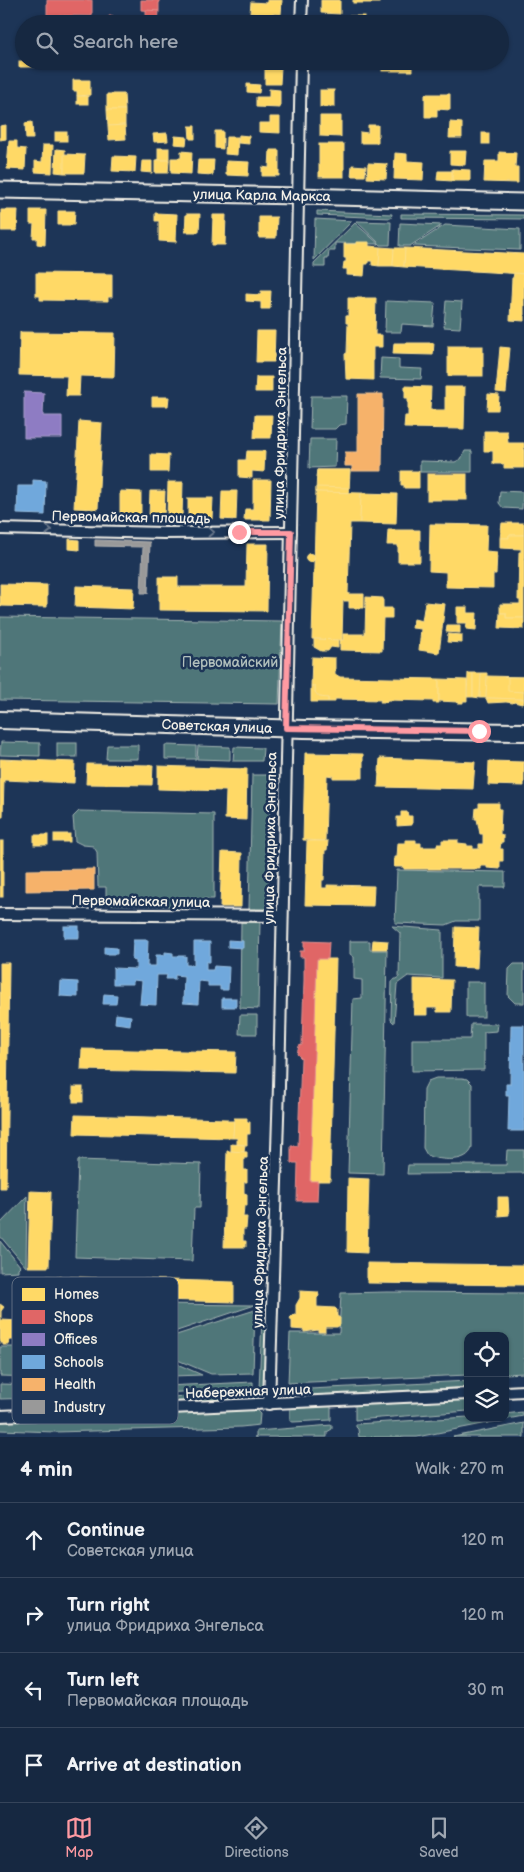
<!DOCTYPE html>
<meta charset="utf-8">
<style>
:root{--surface:#162841;--page:#23344c;--text:#f1f3f6;--muted:#9ea6b1;--line:#35445a;--accent:#ff9aa2}
body{margin:0;font-family:"Balsamiq Sans",sans-serif;background:var(--page);color:var(--text)}
.controls{position:absolute;right:15px;bottom:15px;display:grid;overflow:hidden;border-radius:10px;box-shadow:0 1px 4px #0004}
.controls button{width:45px;height:45px;display:grid;place-items:center;padding:0;border:0;border-bottom:1px solid var(--line);background:var(--surface);color:var(--text);font:25px sans-serif}
.stop{position:absolute;width:15px;height:15px;margin:-11px;border:4px solid #ff9aa2;border-radius:50%;background:#fff}
.stop.end{background:#ff9aa2;border-color:#fff;box-shadow:0 1px 5px #0008}
.list{margin:0;padding:0;list-style:none}
h2{display:flex;justify-content:space-between;align-items:center;height:65px;margin:0;padding:0 20px;font-size:21px}
h2 small{font-size:16px;font-weight:400;color:var(--muted)}
.list li{display:grid;grid-template-columns:32px 1fr auto;gap:15px;align-items:center;box-sizing:border-box;height:75px;padding:0 20px;border-top:1px solid var(--line)}
.list b{display:block;font-size:19px;white-space:nowrap}
.list p{margin:0;font-size:16px;white-space:nowrap;color:var(--muted)}
.list em{font-size:16px;font-style:normal;color:var(--muted)}
.icon{flex:none;width:28px;height:28px;fill:none;stroke:currentColor;stroke-width:2;stroke-linecap:round;stroke-linejoin:round}
.map{position:relative;flex:none;width:524px;height:1437px;overflow:hidden}
.search{position:absolute;background:var(--surface);box-shadow:0 1px 4px #0004;left:15px;right:15px;top:15px;height:55px;display:flex;align-items:center;gap:12px;box-sizing:border-box;padding:0 18px;border-radius:28px;color:var(--muted);font-size:19px}
.sheet{height:365px;background:var(--surface)}
nav{display:flex;justify-content:space-around;align-items:center;box-sizing:border-box;height:70px;border-top:1px solid var(--line);background:var(--surface);font-size:14px;color:var(--muted)}
nav a{display:grid;justify-items:center;gap:2px}
nav .on{color:var(--accent)}
.map>svg:first-child{display:block}
.green{fill:#4f7679;stroke:#a2b4b0}
.homes{fill:#ffd966;stroke:#fce08d}
.shops{fill:#e06666;stroke:#e6908d}
.offices{fill:#8e7cc3;stroke:#ad9fce}
.schools{fill:#6fa8dc;stroke:#97bee0}
.health{fill:#f6b26b;stroke:#f5c590}
.industry{fill:#999;stroke:#b4b3b1}
.lines{fill:none;stroke-linecap:round;stroke-linejoin:round}
.minor-casing{stroke:#f4f1e8;stroke-width:14}
.secondary-casing{stroke:#f4f1e8;stroke-width:19}
.primary-casing{stroke:#f4f1e8;stroke-width:20}
.minor{stroke:#1d3557;stroke-width:10}
.secondary{stroke:#1d3557;stroke-width:15}
.primary{stroke:#1d3557;stroke-width:16}
.oneway{stroke:#68778a}
.route{stroke:#ff9aa2;stroke-width:6}
.labels{text-anchor:middle;stroke-width:5;stroke-linejoin:round;paint-order:stroke}
.street-label{font-size:14px;fill:#f4f1e8;stroke:#1d3557}
.park-label{font-size:14px;fill:#b2c0bc;stroke:#1d3557}
.key{fill:#1d3557;stroke:#5e6d82;stroke-width:1}
.key-label{font-size:14px;fill:#f4f1e8}
</style>
<div class="map">
<svg width="524" height="1437" viewBox="0 0 524 1437">
<rect width="100%" height="100%" fill="#1d3557"/>
<filter id="ink" filterUnits="userSpaceOnUse"><feTurbulence type="fractalNoise" baseFrequency=".02" numOctaves="2"/><feDisplacementMap in="SourceGraphic" scale="10" xChannelSelector="R" yChannelSelector="G"/><feConvolveMatrix kernelMatrix="1 2 1 2 8 2 1 2 1" color-interpolation-filters="sRGB"/></filter>
<g filter="url(#ink)">
<!-- green -->
<g class="green">
<polygon points="317,211 392,214 391,218 317,215"/>
<polygon points="401,214 524,215 524,219 401,218"/>
<polygon points="315,219 352,221 314,260"/>
<polygon points="356,221 391,222 390,245 381,245"/>
<polygon points="355,223 379,244 335,243 335,251 329,251 328,259 325,259 325,267 314,267 314,263"/>
<polygon points="400,223 442,225 410,246 399,246"/>
<polygon points="445,225 520,229 520,250 413,246"/>
<polygon points="386,301 435,303 433,326 402,324 401,332 385,332"/>
<polygon points="446,301 462,302 460,328 444,327"/>
<polygon points="381,358 399,359 399,368 422,369 421,379 380,378"/>
<polygon points="311,396 347,396 346,424 339,425 335,429 310,429"/>
<polygon points="310,439 336,439 335,467 309,468"/>
<polygon points="465,451 472,451 472,472 420,472 420,461 455,462 461,459"/>
<polygon points="500,491 523,492 522,509 503,508 499,503"/>
<polygon points="0,617 282,621 279,704 0,700"/>
<polygon points="1,742 40,743 40,756 0,755"/>
<rect x="57" y="743" width="20" height="14"/>
<polygon points="107,745 138,745 138,759 106,759"/>
<polygon points="165,745 196,746 196,759 165,759"/>
<polygon points="198,746 230,747 230,760 197,759"/>
<polygon points="234,747 263,748 262,761 233,761"/>
<polygon points="252,775 270,775 268,909 249,909"/>
<polygon points="79,811 214,814 214,899 203,899 203,907 106,904 106,887 98,887 97,852 93,846 83,845 75,841 73,817"/>
<polygon points="397,870 505,872 505,887 479,887 479,921 456,921 446,925 395,923"/>
<polygon points="241,922 260,922 258,1009 240,1008"/>
<polygon points="392,926 442,930 442,978 408,976 397,984 394,1023 391,1020 392,981 399,977 400,933"/>
<polygon points="350,941 370,941 370,950 387,950 383,1174 348,1173 353,999 362,998 362,980 354,979 354,957 350,954"/>
<polygon points="514,964 524,964 524,1003 515,1003 508,996 509,969"/>
<rect x="466" y="982" width="18" height="35"/>
<polygon points="240,1015 257,1015 257,1034 239,1034"/>
<polygon points="471,1024 498,1024 497,1031 484,1032 484,1070 412,1071 412,1039 470,1039"/>
<path d="M 436,1078 L 462,1078 L 467,1079 L 472,1084 L 472,1148 C 467,1163 444,1160 431,1157 L 427,1155 L 423,1148 L 424,1089 L 428,1081 Z"/>
<polygon points="507,1150 524,1150 524,1173 407,1174 408,1165 506,1165"/>
<polygon points="78,1160 201,1164 200,1208 194,1208 192,1261 75,1257"/>
<polygon points="27,1196 26,1267 0,1236 0,1224"/>
<polygon points="0,1241 20,1266 18,1268 18,1271 0,1272"/>
<polygon points="387,1292 524,1293 524,1373 505,1374 505,1336 468,1336 468,1375 288,1383 290,1333 339,1333 341,1293"/>
<polygon points="48,1303 255,1305 147,1341 138,1334 132,1334 126,1337 49,1306"/>
<polygon points="255,1310 253,1373 211,1374 149,1348 148,1344"/>
<polygon points="262,1317 268,1317 267,1388 259,1389"/>
<polygon points="0,1347 38,1347 37,1377 0,1376"/>
<path d="M 148,1351 L 202,1375 L 112,1378 L 46,1377 L 123,1352 L 130,1359 C 138,1362 145,1359 148,1351 Z"/>
<polygon points="468,1381 468,1387 290,1397 290,1390"/>
<polygon points="253,1382 253,1389 41,1398 41,1386 143,1387"/>
<polygon points="0,1384 37,1385 37,1398 0,1399"/>
<polygon points="254,1393 254,1399 40,1409 41,1403"/>
<polygon points="468,1400 468,1411 355,1420 355,1405"/>
<polygon points="331,1405 331,1420 293,1422 290,1421 290,1407"/>
<polygon points="256,1410 260,1414 259,1425 241,1427 55,1432 0,1430 0,1421"/>
<polygon points="522,1412 523,1416 417,1437 359,1437 358,1429 356,1427 356,1424 468,1417 468,1418 505,1418 505,1414"/>
<polygon points="524,1423 524,1437 453,1437"/>
<polygon points="332,1425 332,1429 327,1432 327,1437 254,1437 256,1437 256,1431"/>
</g>
<!-- homes -->
<g class="homes">
<polygon points="267,0 282,0 281,14 250,13 251,2 267,3"/>
<polygon points="321,0 340,0 340,14 321,13"/>
<rect x="353" y="0" width="26" height="3"/>
<rect x="348" y="16" width="16" height="8"/>
<polygon points="215,19 238,19 238,24 214,24"/>
<rect x="19" y="61" width="26" height="6"/>
<polygon points="321,61 342,61 342,69 320,69"/>
<rect x="382" y="61" width="30" height="10"/>
<polygon points="265,66 281,67 280,84 265,84"/>
<polygon points="73,80 90,80 90,95 77,96 77,91 73,91"/>
<polygon points="247,84 260,85 259,93 247,92"/>
<polygon points="269,89 280,90 280,108 256,107 256,97 269,97"/>
<rect x="320" y="90" width="14" height="17"/>
<polygon points="107,94 124,94 125,110 107,110"/>
<polygon points="425,94 450,94 450,110 437,109 437,117 425,117"/>
<rect x="77" y="96" width="11" height="8"/>
<polygon points="107,110 125,110 125,125 108,126"/>
<polygon points="320,116 341,116 341,137 320,136"/>
<polygon points="270,117 280,117 280,133 259,132 259,123 270,123"/>
<polygon points="32,122 33,139 26,139 25,123"/>
<polygon points="450,122 462,123 462,138 449,138"/>
<polygon points="6,125 6,139 0,140 0,126"/>
<polygon points="125,125 126,139 109,140 108,126"/>
<polygon points="368,125 378,125 378,143 360,143 360,132 368,133"/>
<polygon points="189,126 195,126 195,139 190,139"/>
<polygon points="215,131 223,131 223,149 215,148"/>
<rect x="55" y="132" width="12" height="9"/>
<polygon points="167,133 168,141 154,142 153,134"/>
<rect x="482" y="133" width="7" height="11"/>
<polygon points="239,135 249,136 249,144 238,143"/>
<polygon points="175,136 187,137 186,145 174,144"/>
<polygon points="226,137 238,137 237,155 225,154"/>
<polygon points="9,141 17,141 17,148 26,149 25,170 7,169"/>
<rect x="319" y="144" width="25" height="33"/>
<polygon points="43,145 53,145 52,173 35,172 35,161 42,162"/>
<rect x="158" y="148" width="11" height="12"/>
<polygon points="56,149 65,150 64,173 55,172"/>
<polygon points="270,150 279,150 279,176 262,176 262,167 269,168"/>
<polygon points="181,151 192,152 191,174 171,173 171,158 181,158"/>
<polygon points="450,151 466,151 465,165 450,164"/>
<polygon points="499,152 516,153 515,167 518,167 518,183 484,182 485,161 499,161"/>
<polygon points="395,153 407,154 407,161 424,162 423,180 394,179"/>
<polygon points="64,154 85,155 84,173 64,173"/>
<polygon points="113,156 136,157 135,172 112,171"/>
<polygon points="155,160 169,160 168,173 155,173"/>
<polygon points="198,160 214,160 213,175 197,174"/>
<polygon points="142,161 152,161 152,173 141,172"/>
<polygon points="226,161 249,162 248,176 226,175"/>
<polygon points="368,163 387,164 386,179 367,178"/>
<polygon points="352,165 366,166 365,176 351,176"/>
<polygon points="452,169 470,170 470,181 452,181"/>
<polygon points="438,171 452,171 452,181 437,180"/>
<polygon points="1,210 18,210 17,231 1,231"/>
<polygon points="30,210 46,210 45,245 37,244 37,238 33,238 34,224 30,224"/>
<polygon points="58,211 75,211 74,225 58,225"/>
<polygon points="155,213 177,214 176,242 159,241 159,221 155,221"/>
<polygon points="186,214 200,214 199,232 185,232"/>
<polygon points="213,215 226,215 225,245 212,245"/>
<polygon points="259,217 277,217 276,238 259,238"/>
<polygon points="356,242 369,242 369,246 380,247 379,266 372,265 372,261 368,261 368,264 365,264 364,276 347,275 347,269 343,269 344,262 346,262 346,258 344,258 344,244 356,244"/>
<polygon points="380,247 394,248 393,266 379,266"/>
<polygon points="394,248 405,248 404,267 393,266"/>
<polygon points="405,248 524,254 524,274 404,267"/>
<polygon points="36,273 112,274 112,297 108,297 108,301 40,300 40,296 36,296"/>
<polygon points="514,273 524,274 524,321 510,320 512,278 513,278"/>
<polygon points="261,291 271,291 270,309 261,309 261,302 246,301 246,294 261,295"/>
<polygon points="348,298 376,298 375,335 382,335 382,347 373,347 373,380 346,379 345,354 347,353 348,323 346,323 346,316 348,316"/>
<polygon points="257,331 275,331 274,362 256,362"/>
<polygon points="20,332 115,333 114,377 80,376 79,396 66,396 67,376 19,375"/>
<polygon points="394,343 434,343 433,355 393,354"/>
<rect x="448" y="346" width="35" height="30"/>
<polygon points="500,347 510,348 506,393 496,392"/>
<polygon points="256,377 272,377 272,392 255,392"/>
<polygon points="405,386 431,387 430,410 445,410 445,387 465,387 464,429 404,428 405,416 408,416 408,398 405,398"/>
<polygon points="488,394 499,395 498,410 487,410"/>
<polygon points="152,397 169,397 168,406 152,406"/>
<polygon points="255,415 272,415 271,438 254,438"/>
<polygon points="79,421 102,423 98,509 74,508"/>
<polygon points="484,431 507,431 508,443 524,443 524,468 504,468 504,464 493,464 493,451 484,451"/>
<polygon points="247,451 265,451 264,472 252,471 252,478 239,477 239,460 246,460"/>
<polygon points="151,454 169,455 168,472 151,472"/>
<polygon points="317,470 350,470 349,478 316,477"/>
<polygon points="317,470 350,470 349,493 316,492"/>
<polygon points="401,471 419,471 419,488 404,488 404,485 401,485"/>
<rect x="427" y="474" width="40" height="26"/>
<polygon points="253,480 271,480 270,520 244,520 245,509 253,509"/>
<polygon points="168,482 183,482 182,518 167,518"/>
<polygon points="316,487 349,488 349,493 316,492"/>
<polygon points="120,491 141,492 141,517 120,517"/>
<polygon points="150,491 165,491 164,518 149,517"/>
<polygon points="222,491 237,491 236,520 221,519"/>
<polygon points="316,492 361,493 360,523 350,523 348,594 364,594 364,608 349,608 349,601 343,601 342,640 312,639"/>
<polygon points="361,493 397,494 396,524 360,523"/>
<polygon points="188,498 213,498 212,519 188,518"/>
<polygon points="502,523 524,523 524,535 509,535 509,538 500,538"/>
<polygon points="430,524 487,525 486,551 497,552 496,574 493,574 493,588 446,587 446,572 429,571"/>
<polygon points="388,530 420,530 420,562 398,562 398,545 387,545"/>
<polygon points="509,535 524,535 524,618 506,618 506,613 500,613 500,604 520,604 520,600 518,600 519,552 521,552 521,549 500,548 500,538 509,538"/>
<polygon points="69,539 79,540 79,550 69,549"/>
<polygon points="247,544 268,544 267,611 159,610 159,577 178,577 178,587 246,587"/>
<circle cx="310" cy="558" r="4.5"/>
<polygon points="0,584 47,585 47,607 0,606"/>
<polygon points="76,586 134,588 133,609 75,607"/>
<polygon points="366,597 383,598 383,608 392,608 392,618 383,618 382,651 340,650 340,640 343,640 343,634 365,634"/>
<polygon points="425,602 445,604 439,653 419,650 421,629 412,628 414,619 422,621"/>
<polygon points="457,607 467,607 467,613 477,613 476,630 466,629 467,623 457,623"/>
<polygon points="500,613 506,613 506,618 524,618 524,629 499,628"/>
<polygon points="447,625 460,625 460,633 446,632"/>
<polygon points="448,634 462,635 462,643 447,642"/>
<polygon points="314,639 338,640 338,648 331,647 328,651 321,651 314,647"/>
<polygon points="312,657 335,658 335,674 340,677 439,679 439,703 433,703 433,701 387,700 387,702 380,702 381,700 335,699 335,702 328,702 328,698 319,697 315,692 315,686 311,686"/>
<polygon points="468,673 473,673 473,697 467,697"/>
<polygon points="473,673 481,673 480,698 473,697"/>
<polygon points="481,673 487,673 486,698 480,698"/>
<polygon points="487,676 524,677 524,699 486,698"/>
<polygon points="508,677 524,677 524,692 508,691"/>
<polygon points="439,679 467,680 467,701 463,701 463,703 457,703 457,702 439,701"/>
<polygon points="311,686 315,686 315,692 319,697 328,698 328,702 311,702"/>
<polygon points="486,698 524,699 524,702 522,704 514,702 513,703 506,702 488,703"/>
<polygon points="305,753 363,754 363,778 333,778 333,776 327,775 325,841 303,840"/>
<polygon points="380,758 475,762 473,789 378,787"/>
<polygon points="0,759 75,762 74,783 4,780 3,817 0,817"/>
<polygon points="489,761 524,762 524,786 488,785"/>
<polygon points="87,764 153,765 152,785 86,784"/>
<polygon points="158,766 247,769 246,820 225,819 226,791 158,789"/>
<polygon points="479,803 499,803 499,809 501,809 500,834 503,835 503,842 501,842 500,849 503,849 503,861 500,861 500,869 487,868 487,866 480,866 480,869 404,869 404,867 394,867 394,857 397,857 398,843 405,843 405,840 416,840 416,843 421,843 421,847 437,847 437,844 442,844 442,840 458,840 458,843 467,844 467,846 473,846 473,849 479,849 479,844 483,844 483,834 480,834 477,819 475,819 476,808 479,808"/>
<polygon points="401,812 407,812 408,816 412,816 412,825 397,826 397,817 401,817"/>
<rect x="54" y="834" width="16" height="8"/>
<rect x="34" y="835" width="14" height="10"/>
<rect x="0" y="841" width="3" height="56"/>
<polygon points="307,841 328,841 327,850 325,850 324,880 322,880 322,888 327,888 327,885 374,886 373,906 305,905"/>
<polygon points="222,852 242,853 241,907 220,907"/>
<polygon points="455,927 479,928 477,968 454,967"/>
<polygon points="373,940 388,941 387,949 372,949"/>
<polygon points="317,959 336,959 330,1181 310,1181"/>
<polygon points="0,963 9,963 6,1188 0,1188"/>
<polygon points="414,979 452,980 451,1012 437,1012 437,1008 427,1008 427,1015 414,1015"/>
<polygon points="82,1049 236,1052 235,1073 81,1070"/>
<rect x="73" y="1087" width="10" height="15"/>
<polygon points="75,1115 227,1119 227,1121 234,1121 233,1138 74,1134"/>
<polygon points="234,1118 247,1118 247,1122 250,1122 250,1134 247,1134 247,1145 237,1144 237,1138 233,1138"/>
<polygon points="231,1144 245,1145 244,1152 231,1151"/>
<polygon points="227,1151 247,1152 247,1158 244,1158 244,1170 247,1170 247,1182 244,1182 244,1193 247,1194 247,1206 244,1206 243,1217 247,1217 246,1229 243,1229 243,1241 246,1241 246,1247 224,1247"/>
<polygon points="348,1178 369,1179 367,1253 347,1252"/>
<polygon points="30,1191 51,1192 49,1267 28,1267"/>
<polygon points="498,1197 508,1197 509,1215 498,1216"/>
<polygon points="367,1263 524,1265 524,1285 367,1283"/>
<polygon points="45,1276 234,1282 234,1302 48,1297 48,1287 45,1287"/>
<polygon points="300,1291 318,1292 319,1296 317,1298 317,1307 335,1308 337,1310 337,1316 340,1318 340,1325 337,1327 325,1327 325,1332 318,1332 318,1330 304,1332 304,1330 292,1329 292,1321 290,1318 293,1315 296,1315 296,1305 300,1298"/>
<polygon points="0,1304 4,1307 1,1311 1,1320 20,1321 21,1322 21,1329 24,1331 24,1338 21,1340 9,1340 9,1345 3,1345 3,1343 0,1343"/>
</g>
<!-- shops -->
<g class="shops">
<polygon points="47,0 92,0 92,16 47,15"/>
<polygon points="141,0 159,0 159,11 141,10"/>
<polygon points="146,10 159,11 158,24 146,24"/>
<polygon points="109,16 131,18 131,24 108,24"/>
<polygon points="304,941 329,942 328,959 317,959 310,1181 318,1181 317,1201 297,1201 298,1163 291,1163 291,1146 298,1146 301,1058 297,1054 299,1046 302,1045 304,980 304,957 300,957 300,951 304,951"/>
</g>
<!-- offices -->
<polygon class="offices" points="24,392 44,393 43,416 62,416 62,438 24,438"/>
<!-- schools -->
<g class="schools">
<polygon points="33,480 46,481 45,515 17,514 18,486 33,486"/>
<rect x="64" y="926" width="15" height="12"/>
<polygon points="133,940 148,940 147,966 156,966 156,955 165,955 165,952 173,953 173,956 186,956 186,965 194,965 194,942 210,942 210,962 206,962 206,970 213,970 214,966 229,967 228,990 220,990 220,986 208,986 208,982 199,981 198,1004 183,1003 184,976 175,975 175,979 166,979 167,975 157,975 156,1005 140,1004 142,981 133,980 133,984 113,984 113,968 136,969 136,961 132,960"/>
<polygon points="228,940 243,941 243,948 228,947"/>
<polygon points="104,947 117,948 117,954 104,954"/>
<polygon points="61,981 78,982 78,997 60,996"/>
<polygon points="104,994 117,995 116,1004 103,1004"/>
<rect x="222" y="998" width="14" height="9"/>
<polygon points="116,1014 131,1016 130,1025 115,1023"/>
<polygon points="511,1025 524,1025 524,1131 508,1131 509,1095 506,1095 506,1084 510,1084"/>
</g>
<!-- health -->
<g class="health">
<polygon points="358,394 383,394 382,471 352,471 352,466 345,466 345,452 358,452"/>
<polygon points="94,869 94,890 26,891 26,870"/>
</g>
<!-- industry -->
<polygon class="industry" points="95,540 150,542 148,593 141,593 143,547 95,546"/>
<g class="lines">
<!-- minor casing -->
<g class="minor-casing">
<g id="minor">
<polyline points="301,24 302,0"/>
<polyline points="0,529 164,533 291,532"/>
<polyline points="0,914 282,916"/>
<polyline points="505,1392 524,1391"/>
<polyline points="269,1404 279,1086 301,61"/>
<polyline points="0,1416 468,1394"/>
</g>
</g>
<!-- secondary casing -->
<g class="secondary-casing">
<polyline id="secondary" points="0,190 299,196 524,202"/>
</g>
<!-- primary casing -->
<g class="primary-casing">
<polyline id="primary" points="0,720 304,729 524,732"/>
</g>
<!-- minor -->
<use href="#minor" class="minor"/>
<!-- secondary -->
<use href="#secondary" class="secondary"/>
<!-- primary -->
<use href="#primary" class="primary"/>
</g>
<!-- one-way arrows -->
<defs><path id="oneway-chevron" d="M-2-3.5L2.5 0L-2 3.5" fill="none" stroke-width="1.6" stroke-linecap="round" stroke-linejoin="round" transform="scale(1.25)"/></defs>
<g class="oneway">
<use href="#oneway-chevron" transform="translate(49 530) rotate(1)"/>
<use href="#oneway-chevron" transform="translate(211 532) rotate(-1)"/>
</g>
</g>
<g class="lines" filter="url(#ink)">
<!-- route -->
<polyline class="route" points="239,532 291,532 286,728 479,731"/>
</g>
<g class="labels">
<!-- street labels -->
<g class="street-label">
<text transform="translate(262 195) rotate(1)" y="5">улица Карла Маркса</text>
<text transform="translate(280 433) rotate(-89)" y="5">улица Фридриха Энгельса</text>
<text transform="translate(131 517) rotate(1)" y="5">Первомайская площадь</text>
<text transform="translate(217 726) rotate(2)" y="5">Советская улица</text>
<text transform="translate(270 838) rotate(-89)" y="5">улица Фридриха Энгельса</text>
<text transform="translate(141 901) rotate(1)" y="5">Первомайская улица</text>
<text transform="translate(260 1242) rotate(-88)" y="5">улица Фридриха Энгельса</text>
<text transform="translate(248 1391) rotate(-2)" y="5">Набережная улица</text>
</g>
<!-- park labels -->
<g class="park-label">
<text x="230" y="667">Первомайский</text>
</g>
</g>
<!-- legend -->
<rect x="12" y="1277" width="166" height="147" rx="8" class="key"/>
<rect x="22" y="1288" width="23" height="13" fill="#ffd966"/>
<rect x="22" y="1310" width="23" height="14" fill="#e06666"/>
<rect x="22" y="1333" width="23" height="13" fill="#8e7cc3"/>
<rect x="22" y="1355" width="23" height="14" fill="#6fa8dc"/>
<rect x="22" y="1378" width="23" height="13" fill="#f6b26b"/>
<rect x="22" y="1400" width="23" height="14" fill="#999"/>
<g class="key-label">
<text x="54" y="1299">Homes</text>
<text x="54" y="1322">Shops</text>
<text x="54" y="1344">Offices</text>
<text x="54" y="1367">Schools</text>
<text x="54" y="1389">Health</text>
<text x="54" y="1412">Industry</text>
</g>
</svg>
<div class="controls">
<button><svg class="icon" aria-label="locate" viewBox="0 0 24 24"><circle cx="12" cy="12" r="6"/><path d="M12 2v4M12 18v4M2 12h4M18 12h4"/></svg></button>
<button><svg class="icon" aria-label="layers" viewBox="0 0 24 24"><path d="M12 4l9 5-9 5-9-5zM3 14l9 5 9-5"/></svg></button>
</div>
<div class="stop" style="left:479px;top:731px"></div>
<div class="stop end" style="left:239px;top:532px"></div>
<div class="search"><svg class="icon" aria-label="search" viewBox="0 0 24 24"><circle cx="10" cy="10" r="6"/><path d="M15 15l6 6"/></svg>Search here</div>
</div>
<section class="sheet">
<h2>4 min<small>Walk · 270 m</small></h2>
<ul class="list">
<li><svg class="icon" aria-label="ahead" viewBox="0 0 24 24"><path d="M12 20V5M6 11l6-6 6 6"/></svg><div><b>Continue</b><p>Советская улица</p></div><em>120 m</em></li>
<li><svg class="icon" aria-label="right" viewBox="0 0 24 24"><path d="M7 20v-9h11M14 6l5 5-5 5"/></svg><div><b>Turn right</b><p>улица Фридриха Энгельса</p></div><em>120 m</em></li>
<li><svg class="icon" aria-label="left" viewBox="0 0 24 24"><path d="M17 20v-9H6M10 6l-5 5 5 5"/></svg><div><b>Turn left</b><p>Первомайская площадь</p></div><em>30 m</em></li>
<li><svg class="icon" aria-label="arrive" viewBox="0 0 24 24"><path d="M6 21V4h12l-3 4 3 4H6"/></svg><div><b>Arrive at destination</b></div></li>
</ul>
</section>
<nav>
<a class="on"><svg class="icon" aria-label="map" viewBox="0 0 24 24"><path d="M3 6l6-2 6 2 6-2v14l-6 2-6-2-6 2zM9 4v14M15 6v14"/></svg>Map</a>
<a><svg class="icon" aria-label="directions" viewBox="0 0 24 24"><path d="M12 3l9 9-9 9-9-9zM9 14v-3h6M13 9l2 2-2 2"/></svg>Directions</a>
<a><svg class="icon" aria-label="saved" viewBox="0 0 24 24"><path d="M7 4h10v16l-5-4-5 4z"/></svg>Saved</a>
</nav>
